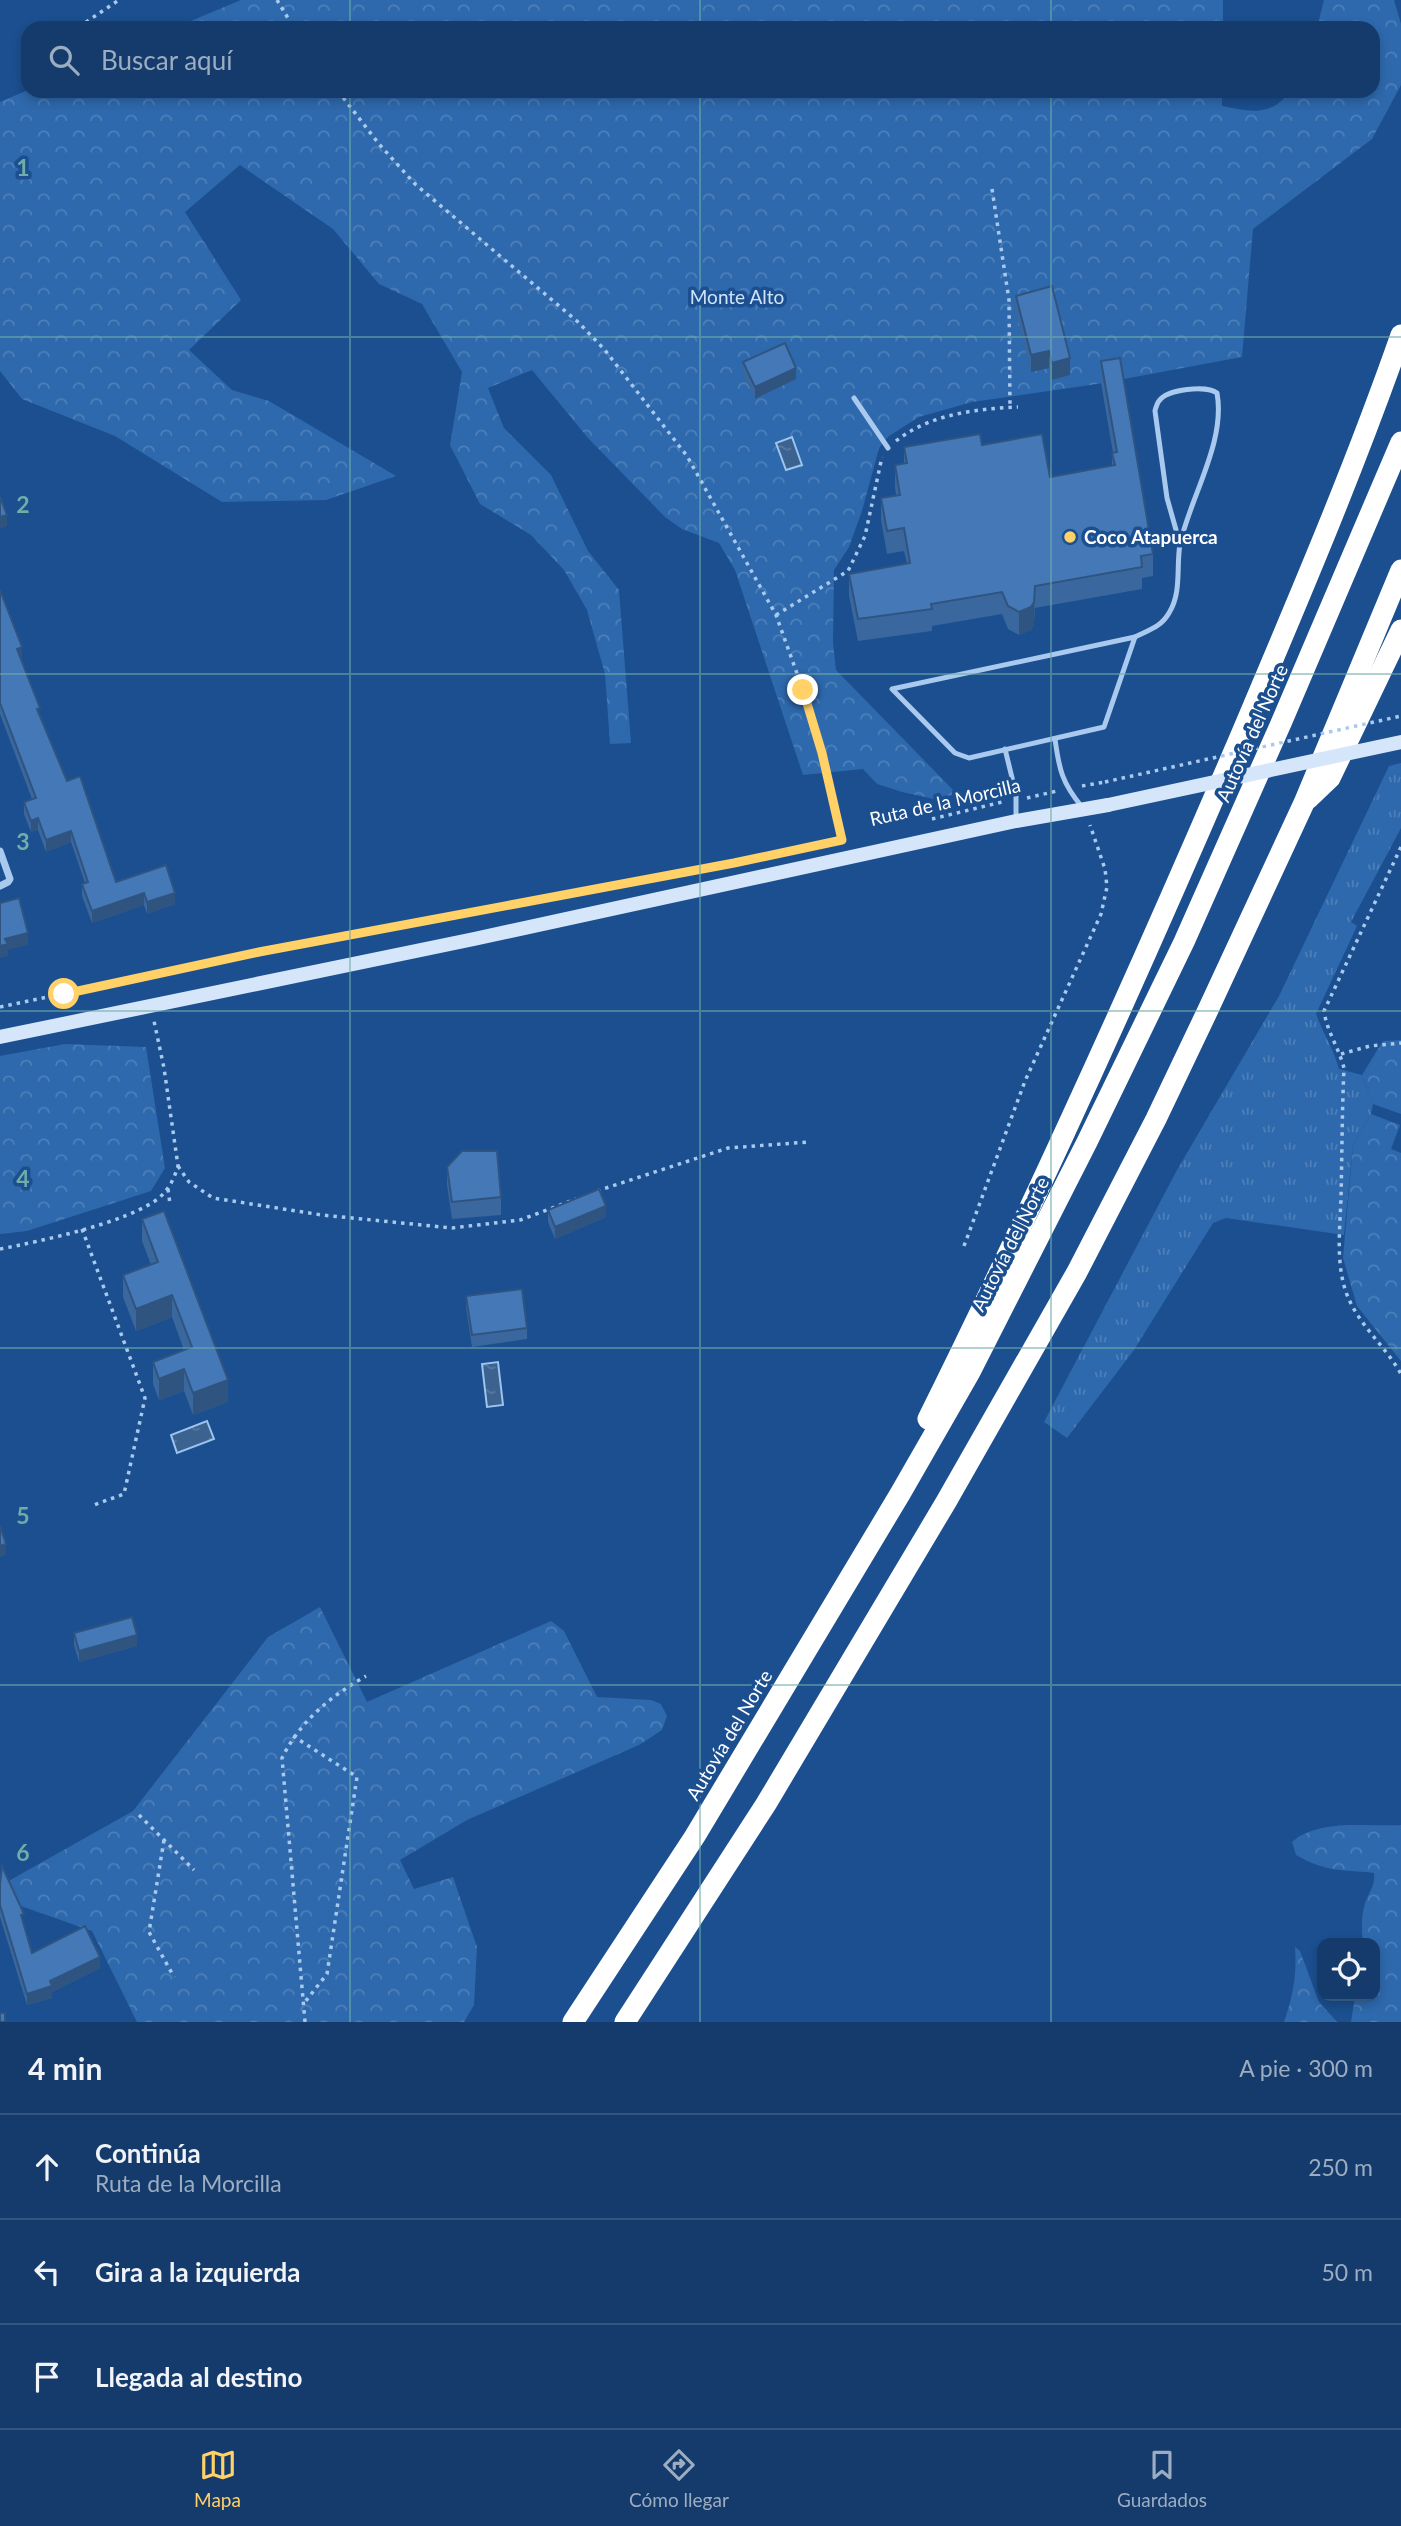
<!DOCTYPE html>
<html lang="es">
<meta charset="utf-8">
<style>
:root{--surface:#143b6b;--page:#214673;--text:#f1f3f6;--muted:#9dadc1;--line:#33557e;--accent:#ffd166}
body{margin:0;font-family:Lato,sans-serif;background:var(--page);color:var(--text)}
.controls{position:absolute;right:21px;bottom:21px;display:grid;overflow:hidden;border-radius:14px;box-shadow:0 4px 10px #0003}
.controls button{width:63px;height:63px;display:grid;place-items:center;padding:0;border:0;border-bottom:2px solid var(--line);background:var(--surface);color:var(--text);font:35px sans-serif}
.stop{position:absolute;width:21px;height:21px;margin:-16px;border:5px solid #ffd166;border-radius:50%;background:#fff}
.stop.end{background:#ffd166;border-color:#fff;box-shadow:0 2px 7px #0008}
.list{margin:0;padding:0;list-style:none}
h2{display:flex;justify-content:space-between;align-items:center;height:91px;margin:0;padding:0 28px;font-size:30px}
h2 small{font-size:23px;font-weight:400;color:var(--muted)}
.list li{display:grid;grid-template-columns:46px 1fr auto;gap:21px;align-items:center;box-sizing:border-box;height:105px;padding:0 28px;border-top:2px solid var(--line)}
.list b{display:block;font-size:26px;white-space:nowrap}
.list p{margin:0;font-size:23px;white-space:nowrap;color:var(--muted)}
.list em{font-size:23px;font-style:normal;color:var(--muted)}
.icon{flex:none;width:38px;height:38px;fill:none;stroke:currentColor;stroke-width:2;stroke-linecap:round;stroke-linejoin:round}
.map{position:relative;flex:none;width:1401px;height:2022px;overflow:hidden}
.search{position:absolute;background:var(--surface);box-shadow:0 4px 10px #0003;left:21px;right:21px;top:21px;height:77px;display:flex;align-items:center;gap:18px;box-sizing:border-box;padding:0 24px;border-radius:21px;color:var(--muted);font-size:26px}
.sheet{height:406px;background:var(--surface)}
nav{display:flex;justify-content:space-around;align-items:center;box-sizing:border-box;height:98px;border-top:2px solid var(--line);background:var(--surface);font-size:19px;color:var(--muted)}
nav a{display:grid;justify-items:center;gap:4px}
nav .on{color:var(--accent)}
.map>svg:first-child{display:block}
.grass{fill:url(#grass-tufts)}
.forest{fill:url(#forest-crowns)}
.water{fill:url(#water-ripples);stroke:#9cc4f0;stroke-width:2}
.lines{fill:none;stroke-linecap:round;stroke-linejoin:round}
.path{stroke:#a9c9ee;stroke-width:3.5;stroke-dasharray:3.5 5;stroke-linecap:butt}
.lane{stroke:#a9c9ee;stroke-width:5}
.street{stroke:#a9c9ee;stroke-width:7}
.secondary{stroke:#d6e6fa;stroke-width:14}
.highway{stroke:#fff;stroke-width:21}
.path-bridge{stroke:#a9c9ee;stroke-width:3.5;stroke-dasharray:3.5 5;stroke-linecap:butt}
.secondary-bridge{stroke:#d6e6fa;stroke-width:14}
.wall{fill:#3a679d}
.shaded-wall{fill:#305480}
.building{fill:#4478b7;stroke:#305480;stroke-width:2}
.route{stroke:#ffd166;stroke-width:9}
.grid{fill:none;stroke:#6fada8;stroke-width:2;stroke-opacity:0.55}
.poi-dot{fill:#ffd166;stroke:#1b4f8f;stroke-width:2.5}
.labels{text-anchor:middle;stroke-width:7;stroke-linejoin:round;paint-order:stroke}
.park-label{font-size:19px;fill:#cfe3fa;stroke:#1b4f8f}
.poi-label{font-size:19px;font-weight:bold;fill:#fff;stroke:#1b4f8f;text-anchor:start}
.street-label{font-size:19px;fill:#fff;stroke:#1b4f8f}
.grid-label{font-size:23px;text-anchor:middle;font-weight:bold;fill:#6fada8;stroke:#1b4f8f;stroke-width:7;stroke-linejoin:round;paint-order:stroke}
</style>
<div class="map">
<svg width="1401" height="2022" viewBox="0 0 1401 2022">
<defs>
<pattern id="grass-tufts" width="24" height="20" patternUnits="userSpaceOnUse" patternTransform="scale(1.75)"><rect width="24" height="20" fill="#2e69ad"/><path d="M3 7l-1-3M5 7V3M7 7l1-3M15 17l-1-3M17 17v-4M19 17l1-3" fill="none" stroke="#4d80b9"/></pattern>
<pattern id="forest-crowns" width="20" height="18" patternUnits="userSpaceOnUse" patternTransform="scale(1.75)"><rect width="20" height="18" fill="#2e69ad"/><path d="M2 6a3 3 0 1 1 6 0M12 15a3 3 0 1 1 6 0" fill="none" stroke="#4d80b9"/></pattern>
<pattern id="water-ripples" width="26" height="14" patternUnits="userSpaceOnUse" patternTransform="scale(1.75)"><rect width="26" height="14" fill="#3c6290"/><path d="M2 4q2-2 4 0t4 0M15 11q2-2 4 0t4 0" fill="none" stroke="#597aa1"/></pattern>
</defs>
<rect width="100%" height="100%" fill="#1b4f8f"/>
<!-- grass -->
<path class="grass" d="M 1401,763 L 1401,828 L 1351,922 L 1357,926 L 1316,1014 C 1323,1033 1334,1050 1339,1069 L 1362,1075 L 1373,1104 L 1371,1114 L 1353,1145 L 1344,1235 L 1226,1218 L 1213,1223 L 1134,1350 L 1067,1438 L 1044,1422 L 1177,1170 L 1279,996 L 1389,766 Z"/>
<!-- forest -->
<g class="forest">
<polygon points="241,0 1223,0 1223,28 174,28"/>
<path d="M 1324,0 L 1394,0 L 1401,24 L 1401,85 L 1372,139 L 1253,229 L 1242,357 L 1097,384 L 972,402 L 919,417 L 889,436 L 879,448 L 862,511 L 849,547 L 834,570 L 833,643 L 836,670 L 957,794 L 934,799 L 902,792 L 877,784 L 863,769 L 803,775 L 735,570 L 719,543 L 682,529 L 665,517 L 588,438 L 532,370 L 488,388 L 504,428 L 551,475 L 588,551 L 619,590 L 631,743 L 610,744 L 605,674 L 587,610 L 564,570 L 531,535 L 480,504 L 450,445 L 462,372 L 422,304 L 379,284 L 333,229 L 240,165 L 185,212 L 241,300 L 189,350 L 232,390 L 269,401 L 396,476 L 326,500 L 222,502 L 115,436 L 22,399 L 0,371 L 0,102 L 28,90 L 1222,91 L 1222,106 C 1249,111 1271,118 1290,91 L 1373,91 L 1373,28 L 1317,28 Z"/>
<polygon points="1401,1040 1401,1114 1373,1104 1362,1075 1383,1041"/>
<polygon points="65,1044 146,1047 165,1168 151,1191 27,1231 0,1234 0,1056"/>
<polygon points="1371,1114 1400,1125 1391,1149 1401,1153 1401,1361 1357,1306 1343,1258 1353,1145"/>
<polygon points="320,1607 367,1702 551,1621 564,1631 597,1697 651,1700 661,1704 667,1716 662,1730 639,1745 467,1820 400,1860 414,1889 453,1877 477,1947 474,2005 464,2022 137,2022 92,1931 15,1904 5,1883 133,1811 268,1637"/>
<path d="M 1401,1825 L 1401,2022 L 1351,2022 L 1355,1996 L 1375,1996 L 1375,1943 L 1363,1943 C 1362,1932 1361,1918 1364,1907 C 1367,1894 1376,1886 1374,1873 C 1341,1869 1327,1873 1296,1855 L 1292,1842 C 1319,1818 1367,1827 1401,1825 Z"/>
<path d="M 1295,1947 L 1300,1951 L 1319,2002 L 1337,2022 L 1284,2022 C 1293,1996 1297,1975 1295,1947 Z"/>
</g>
<!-- water -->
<g class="water">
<polygon points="792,437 802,465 786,470 776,443"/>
<polygon points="498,1362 503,1405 487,1407 482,1364"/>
<polygon points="207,1421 214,1439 177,1453 171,1435"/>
</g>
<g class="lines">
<!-- path -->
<g class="path">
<polyline points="277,0 294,28"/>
<polyline points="70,28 83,24 119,0"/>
<polyline points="27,57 28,56"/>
<polyline points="338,91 379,144 415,184 578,322 604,349 687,456 776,615 803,690 822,753 842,843"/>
<polyline points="992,189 1009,300 1010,408"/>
<path d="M 896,441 C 930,414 976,409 1018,407"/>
<polyline points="776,615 848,571 865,536 882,457"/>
<polyline points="1082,786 1105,782"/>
<polyline points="1027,798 1057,791"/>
<polyline points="932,819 1002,802"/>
<path d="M 1401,847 L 1324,1011 C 1327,1032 1339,1048 1344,1068 C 1342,1111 1342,1155 1341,1198 C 1340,1228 1336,1260 1345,1289 C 1355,1322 1385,1345 1401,1374"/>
<polyline points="0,1007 259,952 705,869"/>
<polyline points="1341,1054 1370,1046 1401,1043"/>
<polyline points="178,1166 189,1182 213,1198 322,1215 452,1228 520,1220 576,1199"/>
<polyline points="168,1189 170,1204"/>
<polyline points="597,1191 728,1148 809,1142"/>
<polyline points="82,1229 145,1398 124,1494 91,1506"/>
<polyline points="964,1246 1025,1081 1101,914 1107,887 1105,869 1090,825"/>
<path d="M 0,1249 C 41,1241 127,1223 159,1198 C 169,1189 174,1179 178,1166 L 164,1068 L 154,1021"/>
<polyline points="293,1736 357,1777 327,1974 305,2002"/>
<polyline points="139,1815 194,1870"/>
<polyline points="164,1840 149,1932 174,1977"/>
<path d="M 305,2022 L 282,1758 C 301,1720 330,1697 366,1676"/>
</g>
<!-- lane -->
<g class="lane">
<polyline points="854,398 888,448"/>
<polygon points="1135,637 1104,727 969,758 955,753 892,689"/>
<path d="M 1135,637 C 1149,630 1161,627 1169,613 C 1182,592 1176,567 1180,544 C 1190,498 1226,442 1217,393 C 1207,385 1167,389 1159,401 C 1158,401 1155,410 1155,411 L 1167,498 L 1180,544"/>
<path d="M 1055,739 C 1059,769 1062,783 1082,807"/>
<polyline points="1005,749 1016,794 1016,818"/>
</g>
<!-- street -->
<polyline class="street" points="0,851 10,879 8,882 0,886"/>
<!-- secondary -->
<polyline class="secondary" points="0,1037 474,939 1016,821 1108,805"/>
<!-- highway -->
<g class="highway">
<polyline points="1308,799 1330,778 1401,630"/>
<path d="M 928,1419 C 1037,1199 1138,975 1235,749 C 1293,612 1352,475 1401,335"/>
<polyline points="573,2022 695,1836 900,1494 970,1372 1087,1142 1184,942 1282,721 1401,442"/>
<polyline points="625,2022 766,1804 946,1502 1077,1272 1156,1119 1207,1012 1304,803 1401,570"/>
</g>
<!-- path-bridge -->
<polyline class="path-bridge" points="1105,782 1401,716"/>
<!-- secondary-bridge -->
<polyline class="secondary-bridge" points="1108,805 1401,742"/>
</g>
<!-- wall -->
<g class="wall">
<polygon points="1016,296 1070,375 1052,380 1049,368 1031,372 1016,313"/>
<polygon points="1101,361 1153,554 1153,576 1142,578 1142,589 1035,608 1034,624 1031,630 1019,635 1008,629 1002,614 932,626 932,631 858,641 849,596 849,574 907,564 904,551 887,554 881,520 881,498 896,495 895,487 895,465 904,463 904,447 982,445 1050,477 1112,466 1112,453 1113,453 1101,383"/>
<polygon points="743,362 796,379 755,399 743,374"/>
<polygon points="0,590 22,659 21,659 40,715 67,781 116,882 175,904 147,914 144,905 92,923 82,896 82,884 85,883 71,842 46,852 38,830 31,832 24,814 24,802 32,799 0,714"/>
<polygon points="447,1167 501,1197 501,1215 452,1219 447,1185"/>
<polygon points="548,1210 606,1217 555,1239 548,1222"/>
<polygon points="142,1219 228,1402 193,1415 184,1391 159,1400 153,1384 153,1362 184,1350 172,1317 136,1331 123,1297 123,1275 151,1265 142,1241"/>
<polygon points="466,1296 527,1328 527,1339 472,1347 466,1308"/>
<polygon points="74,1633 137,1646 79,1662 74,1645"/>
<polygon points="0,1884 32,1953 100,1968 52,1992 52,1998 27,2005 0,1917"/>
</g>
<!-- shaded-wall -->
<g class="shaded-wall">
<polygon points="1049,351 1049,368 1031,372 1031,355"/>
<polygon points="1070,358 1070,375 1052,380 1052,363"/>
<polygon points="796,368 796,379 755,399 755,387"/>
<polygon points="7,515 7,526 0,529 0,517"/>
<polygon points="1035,586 1034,624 1031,630 1019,635 1019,612"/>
<polygon points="22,647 22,659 17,661 17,649"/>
<polygon points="38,818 38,830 31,832 31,821"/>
<polygon points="71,831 71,842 46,852 46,840"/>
<polygon points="144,893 144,905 92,923 92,911"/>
<polygon points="175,893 175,904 147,914 147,902"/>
<polygon points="28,933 28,945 8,950 8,956 0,958 0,946 5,939"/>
<polygon points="606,1206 606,1217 555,1239 555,1227"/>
<polygon points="172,1295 172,1317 136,1331 136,1309"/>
<polygon points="184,1369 184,1391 159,1400 159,1379"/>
<polygon points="228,1380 228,1402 193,1415 193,1393"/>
<polygon points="6,1544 6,1555 0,1557 0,1546"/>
<polygon points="137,1635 137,1646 79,1662 79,1651"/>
<polygon points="100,1957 100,1968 52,1992 52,1998 27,2005 27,1994"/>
</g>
<!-- building -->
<g class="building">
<polygon points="1052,286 1070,358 1052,363 1049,351 1031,355 1016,296"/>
<polygon points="785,343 796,368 755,387 743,362"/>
<polygon points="1120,358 1153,554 1141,556 1142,567 1035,586 1034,602 1031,607 1019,612 1008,606 1002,592 931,604 932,609 858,619 849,574 910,563 904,528 887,531 881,498 900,495 895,465 907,463 904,447 980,434 982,445 1042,434 1050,477 1115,465 1112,453 1117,452 1101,361"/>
<polygon points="0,497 7,515 0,517"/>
<polygon points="0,590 22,647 17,649 40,708 37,709 67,781 80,776 116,882 166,865 175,893 147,902 144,893 92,911 82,884 88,882 71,831 46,840 38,818 31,821 24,802 36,798 0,703"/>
<polygon points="19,898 28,933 5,939 8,944 0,946 0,903"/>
<polygon points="462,1151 497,1151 501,1197 452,1202 447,1167"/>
<polygon points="599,1189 606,1206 555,1227 548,1210"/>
<polygon points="164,1211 228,1380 193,1393 184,1369 159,1379 153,1362 192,1347 172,1295 136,1309 123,1275 158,1262 142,1219"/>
<polygon points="522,1289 527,1328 472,1335 466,1296"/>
<polygon points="0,1526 6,1544 0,1546"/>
<polygon points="132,1617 137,1635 79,1651 74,1633"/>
<polygon points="2,1866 24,1914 21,1915 32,1953 85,1926 100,1957 50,1981 52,1986 27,1994 0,1905 0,1884"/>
<rect x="0" y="2013" width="5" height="9"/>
</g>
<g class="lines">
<!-- route -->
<polyline class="route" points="64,994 259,952 734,863 842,840 822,753 803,690"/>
</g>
<!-- grid -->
<path class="grid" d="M 350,0 L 350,28M 700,0 L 700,28M 1051,0 L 1051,28M 350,91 L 350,2022M 700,91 L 700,2022M 1051,91 L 1051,2022M 0,337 L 1401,337M 0,674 L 1401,674M 0,1011 L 1401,1011M 0,1348 L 1401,1348M 0,1685 L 1401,1685"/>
<!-- markers -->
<circle class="poi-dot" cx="1070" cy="537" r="7"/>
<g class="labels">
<!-- park labels -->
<g class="park-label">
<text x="737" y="304">Monte Alto</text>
</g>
<!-- poi labels -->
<g class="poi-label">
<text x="1084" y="544">Coco Atapuerca</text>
</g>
<!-- street labels -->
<g class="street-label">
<text transform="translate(1252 733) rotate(-66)" y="7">Autovía del Norte</text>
<text transform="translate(945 802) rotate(-13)" y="7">Ruta de la Morcilla</text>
<text transform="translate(1010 1244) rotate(-63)" y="7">Autovía del Norte</text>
<text transform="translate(729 1735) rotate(-59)" y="7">Autovía del Norte</text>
</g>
</g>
<g class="grid-label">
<text x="23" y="176">1</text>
<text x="23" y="513">2</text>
<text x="23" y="850">3</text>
<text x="23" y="1187">4</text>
<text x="23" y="1524">5</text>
<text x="23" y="1861">6</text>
</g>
</svg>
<div class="controls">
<button><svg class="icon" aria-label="locate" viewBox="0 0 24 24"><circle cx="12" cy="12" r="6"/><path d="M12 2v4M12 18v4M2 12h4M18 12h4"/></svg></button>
</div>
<div class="stop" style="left:64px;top:994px"></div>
<div class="stop end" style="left:803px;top:690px"></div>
<div class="search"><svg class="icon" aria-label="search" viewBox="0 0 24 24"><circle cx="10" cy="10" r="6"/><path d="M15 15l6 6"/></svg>Buscar aquí</div>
</div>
<section class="sheet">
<h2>4 min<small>A pie · 300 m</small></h2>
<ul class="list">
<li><svg class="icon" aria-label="ahead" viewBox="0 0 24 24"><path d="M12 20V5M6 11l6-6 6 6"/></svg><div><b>Continúa</b><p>Ruta de la Morcilla</p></div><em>250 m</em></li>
<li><svg class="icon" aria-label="left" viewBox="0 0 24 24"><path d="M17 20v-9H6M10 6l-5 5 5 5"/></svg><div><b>Gira a la izquierda</b></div><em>50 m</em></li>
<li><svg class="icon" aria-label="arrive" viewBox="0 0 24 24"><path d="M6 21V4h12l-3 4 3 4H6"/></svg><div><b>Llegada al destino</b></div></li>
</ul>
</section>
<nav>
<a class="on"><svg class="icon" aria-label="map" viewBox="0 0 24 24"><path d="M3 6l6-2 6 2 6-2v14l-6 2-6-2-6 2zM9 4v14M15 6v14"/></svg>Mapa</a>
<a><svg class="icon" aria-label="directions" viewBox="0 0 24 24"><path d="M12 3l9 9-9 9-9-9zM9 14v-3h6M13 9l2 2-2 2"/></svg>Cómo llegar</a>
<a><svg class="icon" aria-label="saved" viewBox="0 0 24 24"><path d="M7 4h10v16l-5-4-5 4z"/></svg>Guardados</a>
</nav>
